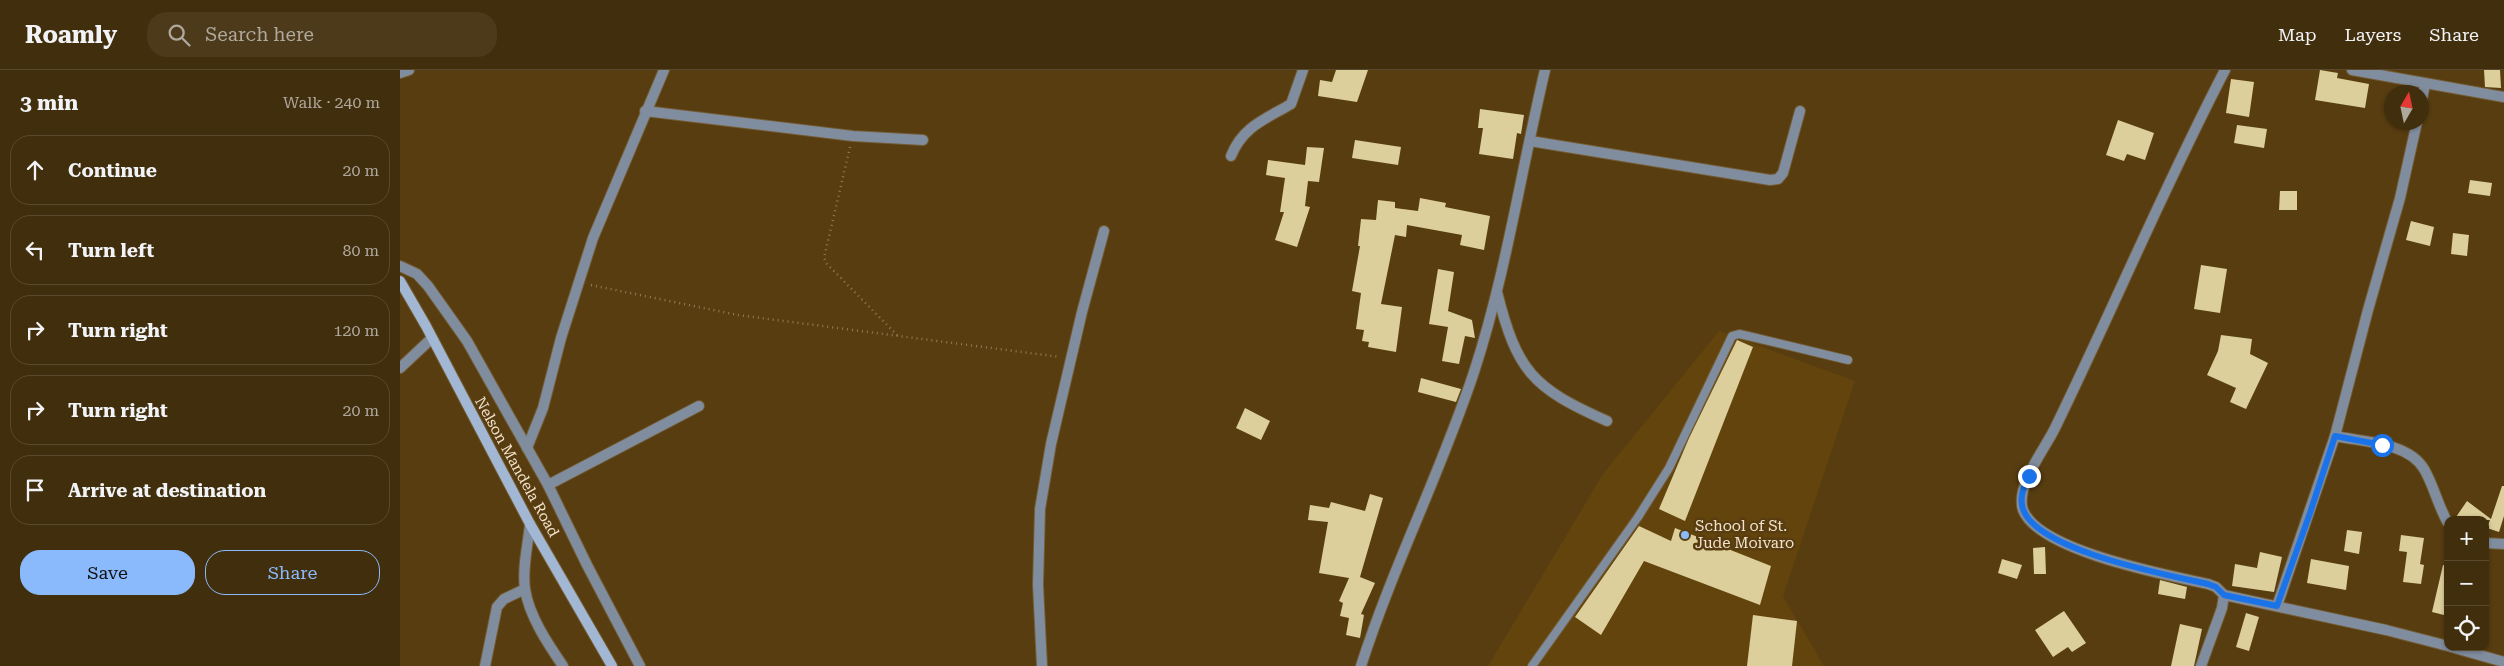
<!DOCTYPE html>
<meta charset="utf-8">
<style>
:root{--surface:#412e0c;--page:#4c3a1a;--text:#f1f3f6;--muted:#aea89d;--line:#5a4a2d;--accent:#8abafc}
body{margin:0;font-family:"Roboto Serif",serif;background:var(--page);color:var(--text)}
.controls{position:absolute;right:15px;bottom:15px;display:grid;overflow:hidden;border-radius:10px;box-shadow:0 1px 4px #0004}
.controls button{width:45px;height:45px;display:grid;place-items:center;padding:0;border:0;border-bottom:1px solid var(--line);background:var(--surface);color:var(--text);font:25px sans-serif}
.compass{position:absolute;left:1984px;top:15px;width:45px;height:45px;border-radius:50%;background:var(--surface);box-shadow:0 1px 4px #0004;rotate:9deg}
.stop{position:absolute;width:15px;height:15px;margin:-11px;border:4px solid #1a73e8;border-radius:50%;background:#fff}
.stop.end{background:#1a73e8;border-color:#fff;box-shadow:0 1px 5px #0008}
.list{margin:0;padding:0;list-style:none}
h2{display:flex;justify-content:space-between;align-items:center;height:65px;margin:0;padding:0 20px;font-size:21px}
h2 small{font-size:16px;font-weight:400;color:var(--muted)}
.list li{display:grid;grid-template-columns:32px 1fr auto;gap:15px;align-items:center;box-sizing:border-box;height:70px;margin:0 10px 10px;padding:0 10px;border:1px solid var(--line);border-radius:20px}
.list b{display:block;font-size:19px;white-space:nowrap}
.list em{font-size:16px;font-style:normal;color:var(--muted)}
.actions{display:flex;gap:10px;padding:15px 20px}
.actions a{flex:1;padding:11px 0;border:1px solid var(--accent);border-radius:20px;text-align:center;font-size:18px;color:var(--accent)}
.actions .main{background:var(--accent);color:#111}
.icon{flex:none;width:28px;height:28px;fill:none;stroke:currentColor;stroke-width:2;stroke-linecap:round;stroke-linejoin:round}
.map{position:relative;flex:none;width:2104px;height:596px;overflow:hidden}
header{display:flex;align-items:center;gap:30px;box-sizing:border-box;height:70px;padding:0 25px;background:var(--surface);border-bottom:1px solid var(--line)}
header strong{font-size:24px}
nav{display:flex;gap:28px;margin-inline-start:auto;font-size:18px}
.search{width:350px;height:45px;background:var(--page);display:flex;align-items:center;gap:12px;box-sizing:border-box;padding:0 18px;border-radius:20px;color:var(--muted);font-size:19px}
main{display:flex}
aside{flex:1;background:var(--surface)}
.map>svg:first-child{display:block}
.built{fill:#63440d}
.building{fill:#dccf9b}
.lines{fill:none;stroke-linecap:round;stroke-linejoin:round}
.lane-casing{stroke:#735b32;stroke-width:10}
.street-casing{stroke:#735b32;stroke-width:12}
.secondary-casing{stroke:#735b32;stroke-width:12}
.path{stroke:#927c57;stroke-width:2.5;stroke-dasharray:1 4;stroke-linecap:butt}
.lane{stroke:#808d9f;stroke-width:8}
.street{stroke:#808d9f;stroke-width:10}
.secondary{stroke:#a2b7d3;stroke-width:10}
.route{stroke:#1a73e8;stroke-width:6}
.poi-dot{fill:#8abafc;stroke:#573d10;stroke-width:2}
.labels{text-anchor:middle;stroke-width:5;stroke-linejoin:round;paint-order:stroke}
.street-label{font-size:15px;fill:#f3e3cc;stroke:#573d10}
.poi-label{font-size:15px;fill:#f3e3cc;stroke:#573d10;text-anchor:start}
</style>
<header>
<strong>Roamly</strong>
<div class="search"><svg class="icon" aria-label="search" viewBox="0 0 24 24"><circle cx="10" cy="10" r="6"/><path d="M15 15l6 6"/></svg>Search here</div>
<nav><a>Map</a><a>Layers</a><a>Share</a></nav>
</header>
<main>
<aside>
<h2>3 min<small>Walk · 240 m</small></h2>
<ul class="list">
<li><svg class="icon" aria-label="ahead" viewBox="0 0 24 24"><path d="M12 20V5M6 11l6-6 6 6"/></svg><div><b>Continue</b></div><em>20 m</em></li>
<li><svg class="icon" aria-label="left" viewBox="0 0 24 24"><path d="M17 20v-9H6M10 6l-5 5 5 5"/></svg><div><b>Turn left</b></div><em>80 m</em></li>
<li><svg class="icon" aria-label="right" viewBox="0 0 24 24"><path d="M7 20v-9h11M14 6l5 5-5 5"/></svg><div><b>Turn right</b></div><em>120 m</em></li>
<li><svg class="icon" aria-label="right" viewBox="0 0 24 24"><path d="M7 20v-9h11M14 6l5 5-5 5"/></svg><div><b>Turn right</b></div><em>20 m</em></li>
<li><svg class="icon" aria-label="arrive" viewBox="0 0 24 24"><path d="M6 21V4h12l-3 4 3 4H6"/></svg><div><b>Arrive at destination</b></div></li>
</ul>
<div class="actions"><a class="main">Save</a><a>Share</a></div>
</aside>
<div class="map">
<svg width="2104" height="596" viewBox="0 0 2104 596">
<rect width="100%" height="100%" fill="#573d10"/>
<!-- built -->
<polygon class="built" points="1319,261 1455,311 1383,526 1424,596 1088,596 1203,404"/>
<!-- building -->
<g class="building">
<polygon points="936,0 968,0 957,32 918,26 920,10 932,12"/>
<polygon points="1920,0 1938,3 1937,8 1969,14 1965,38 1915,30"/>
<polygon points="2084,0 2100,0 2101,18 2085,17"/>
<polygon points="1831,9 1854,12 1849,47 1826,43"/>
<polygon points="1080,39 1124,45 1121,64 1117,63 1113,89 1079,84 1083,58 1078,58"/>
<polygon points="1718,50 1754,63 1745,90 1727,84 1724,91 1706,85"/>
<polygon points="1837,55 1867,59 1864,78 1834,73"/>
<polygon points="955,70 1001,77 998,95 952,88"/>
<polygon points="907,77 924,78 919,112 908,111 905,136 910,137 897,177 875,170 884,142 880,142 885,108 866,105 868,90 905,95"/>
<polygon points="2070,110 2092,113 2090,126 2068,123"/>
<polygon points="1880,121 1897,121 1897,140 1879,140"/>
<polygon points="1020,128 1046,133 1045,137 1090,146 1084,180 1060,175 1062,165 1007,155 1006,167 995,165 981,234 1002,237 996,282 968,277 969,272 962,271 964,260 956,259 961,223 952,221 960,176 958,176 961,149 976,150 978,130 995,132 995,138 1018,141"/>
<polygon points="2011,151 2034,157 2030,176 2006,170"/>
<polygon points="2053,163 2069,165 2067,186 2051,184"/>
<polygon points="1801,195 1827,199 1820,243 1794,239"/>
<polygon points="1038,199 1054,202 1048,241 1072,250 1075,268 1065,266 1059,294 1042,291 1048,257 1029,254"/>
<polygon points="1821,265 1852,269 1850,284 1868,293 1846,339 1830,332 1836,318 1807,305 1818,281"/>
<polygon points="1337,270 1353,277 1285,451 1259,439 1289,368"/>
<polygon points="1021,308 1061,319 1056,332 1018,322"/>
<polygon points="845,338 870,351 861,370 836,358"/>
<polygon points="2102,416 2104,416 2104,446 2099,462 2087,458 2090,450 2054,450 2067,431 2091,449"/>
<polygon points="970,424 983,428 960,507 975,513 961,544 964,545 960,568 946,565 949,548 940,546 943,533 939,531 949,508 919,503 928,452 908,450 910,435 929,438 931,432 965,441"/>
<polygon points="1239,456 1271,471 1275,458 1371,496 1360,535 1244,491 1201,565 1175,547"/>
<polygon points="1947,460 1962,462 1959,484 1944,481"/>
<polygon points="2001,465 2024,468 2020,494 2024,495 2021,514 2003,512 2007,482 1999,481"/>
<polygon points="1645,477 1646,504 1634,504 1633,478"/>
<polygon points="1860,482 1882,487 1874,522 1832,516 1835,494 1857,498"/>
<polygon points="1602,489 1622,495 1617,509 1598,503"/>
<polygon points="1911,489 1949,496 1946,520 1907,513"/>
<polygon points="2043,495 2048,496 2048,546 2032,542"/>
<polygon points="1760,510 1787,517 1785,529 1758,524"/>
<polygon points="1664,541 1686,573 1672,582 1668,577 1653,587 1635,560"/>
<polygon points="1846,543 1859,547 1849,581 1836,577"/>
<polygon points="1353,545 1397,551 1392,596 1347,596"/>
<polygon points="1780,554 1802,559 1794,596 1771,596"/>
</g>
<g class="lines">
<!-- lane casing -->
<g class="lane-casing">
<polyline id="lane" points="1132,596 1238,447 1269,398 1332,266 1339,264 1348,266 1448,290"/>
</g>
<!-- street casing -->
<g class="street-casing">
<g id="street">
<polyline points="1952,0 2104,27"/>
<polyline points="0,3 9,0"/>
<polyline points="2022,29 2025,14"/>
<polyline points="245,41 453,66 523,70"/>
<polyline points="1130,71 1370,110 1378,109 1383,103 1400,41"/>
<path d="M 831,86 C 843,56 866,49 891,34 L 903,0"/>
<polyline points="0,196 17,204 28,216 67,271 148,415 187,495 240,596"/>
<path d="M 1097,222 C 1117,302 1133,318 1207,351"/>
<polyline points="0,298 31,269"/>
<path d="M 1935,366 C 1963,372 2008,372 2024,399 C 2034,416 2038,436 2048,453"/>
<polyline points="127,378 143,338 161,268 193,168 264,0"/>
<polyline points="148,415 299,336"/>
<path d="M 130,454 C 128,475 122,498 125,519 C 129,546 148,574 163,596"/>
<polyline points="2085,473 2104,474"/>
<polyline points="1824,525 1986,560 2048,576"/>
<polyline points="1877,536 1935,366 1968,240 2000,128 2017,52"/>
<polyline points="2051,577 2104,592"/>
<polyline points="85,596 97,537 104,529 125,519"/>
<polyline points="642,596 638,515 640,439 651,374 682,242 704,161"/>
<path d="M 961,596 C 993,496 1041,402 1074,302 C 1106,204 1121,101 1145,0"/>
<path d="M 1801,596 L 1822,538 L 1824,525 L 1816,517 L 1808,514 C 1767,505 1639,481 1623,440 C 1615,416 1645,379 1655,358 C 1713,239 1764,117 1825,0"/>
</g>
</g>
<!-- secondary casing -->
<g class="secondary-casing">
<polyline id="secondary" points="0,211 26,256 130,454 212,596"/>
</g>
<!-- path -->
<g class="path">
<polyline points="450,77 424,188 427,194 498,266"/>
<polyline points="191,215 338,245 660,287"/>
</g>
<!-- lane -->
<use href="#lane" class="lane"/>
<!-- street -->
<use href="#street" class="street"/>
<!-- secondary -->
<use href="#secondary" class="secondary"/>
</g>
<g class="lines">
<!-- route -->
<path class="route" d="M 1629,406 C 1624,416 1619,427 1623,439 C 1637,481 1768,505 1808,514 L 1816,517 L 1824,525 L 1877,536 L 1910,443 L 1935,366 L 1982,375"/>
</g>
<!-- markers -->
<circle class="poi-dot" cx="1285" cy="465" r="5"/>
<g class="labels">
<!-- street labels -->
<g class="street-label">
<text transform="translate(117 397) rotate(61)" y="5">Nelson Mandela Road</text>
</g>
<!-- poi labels -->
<g class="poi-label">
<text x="1295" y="461">School of St.<tspan x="1295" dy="17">Jude Moivaro</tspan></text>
</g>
</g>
</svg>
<div class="controls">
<button>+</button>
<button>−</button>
<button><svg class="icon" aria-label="locate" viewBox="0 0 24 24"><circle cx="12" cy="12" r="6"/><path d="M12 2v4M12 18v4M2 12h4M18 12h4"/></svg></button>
</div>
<svg class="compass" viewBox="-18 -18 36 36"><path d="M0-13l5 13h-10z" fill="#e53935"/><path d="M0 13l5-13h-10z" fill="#aea89d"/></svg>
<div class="stop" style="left:1982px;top:375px"></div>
<div class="stop end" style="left:1629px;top:406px"></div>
</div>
</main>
